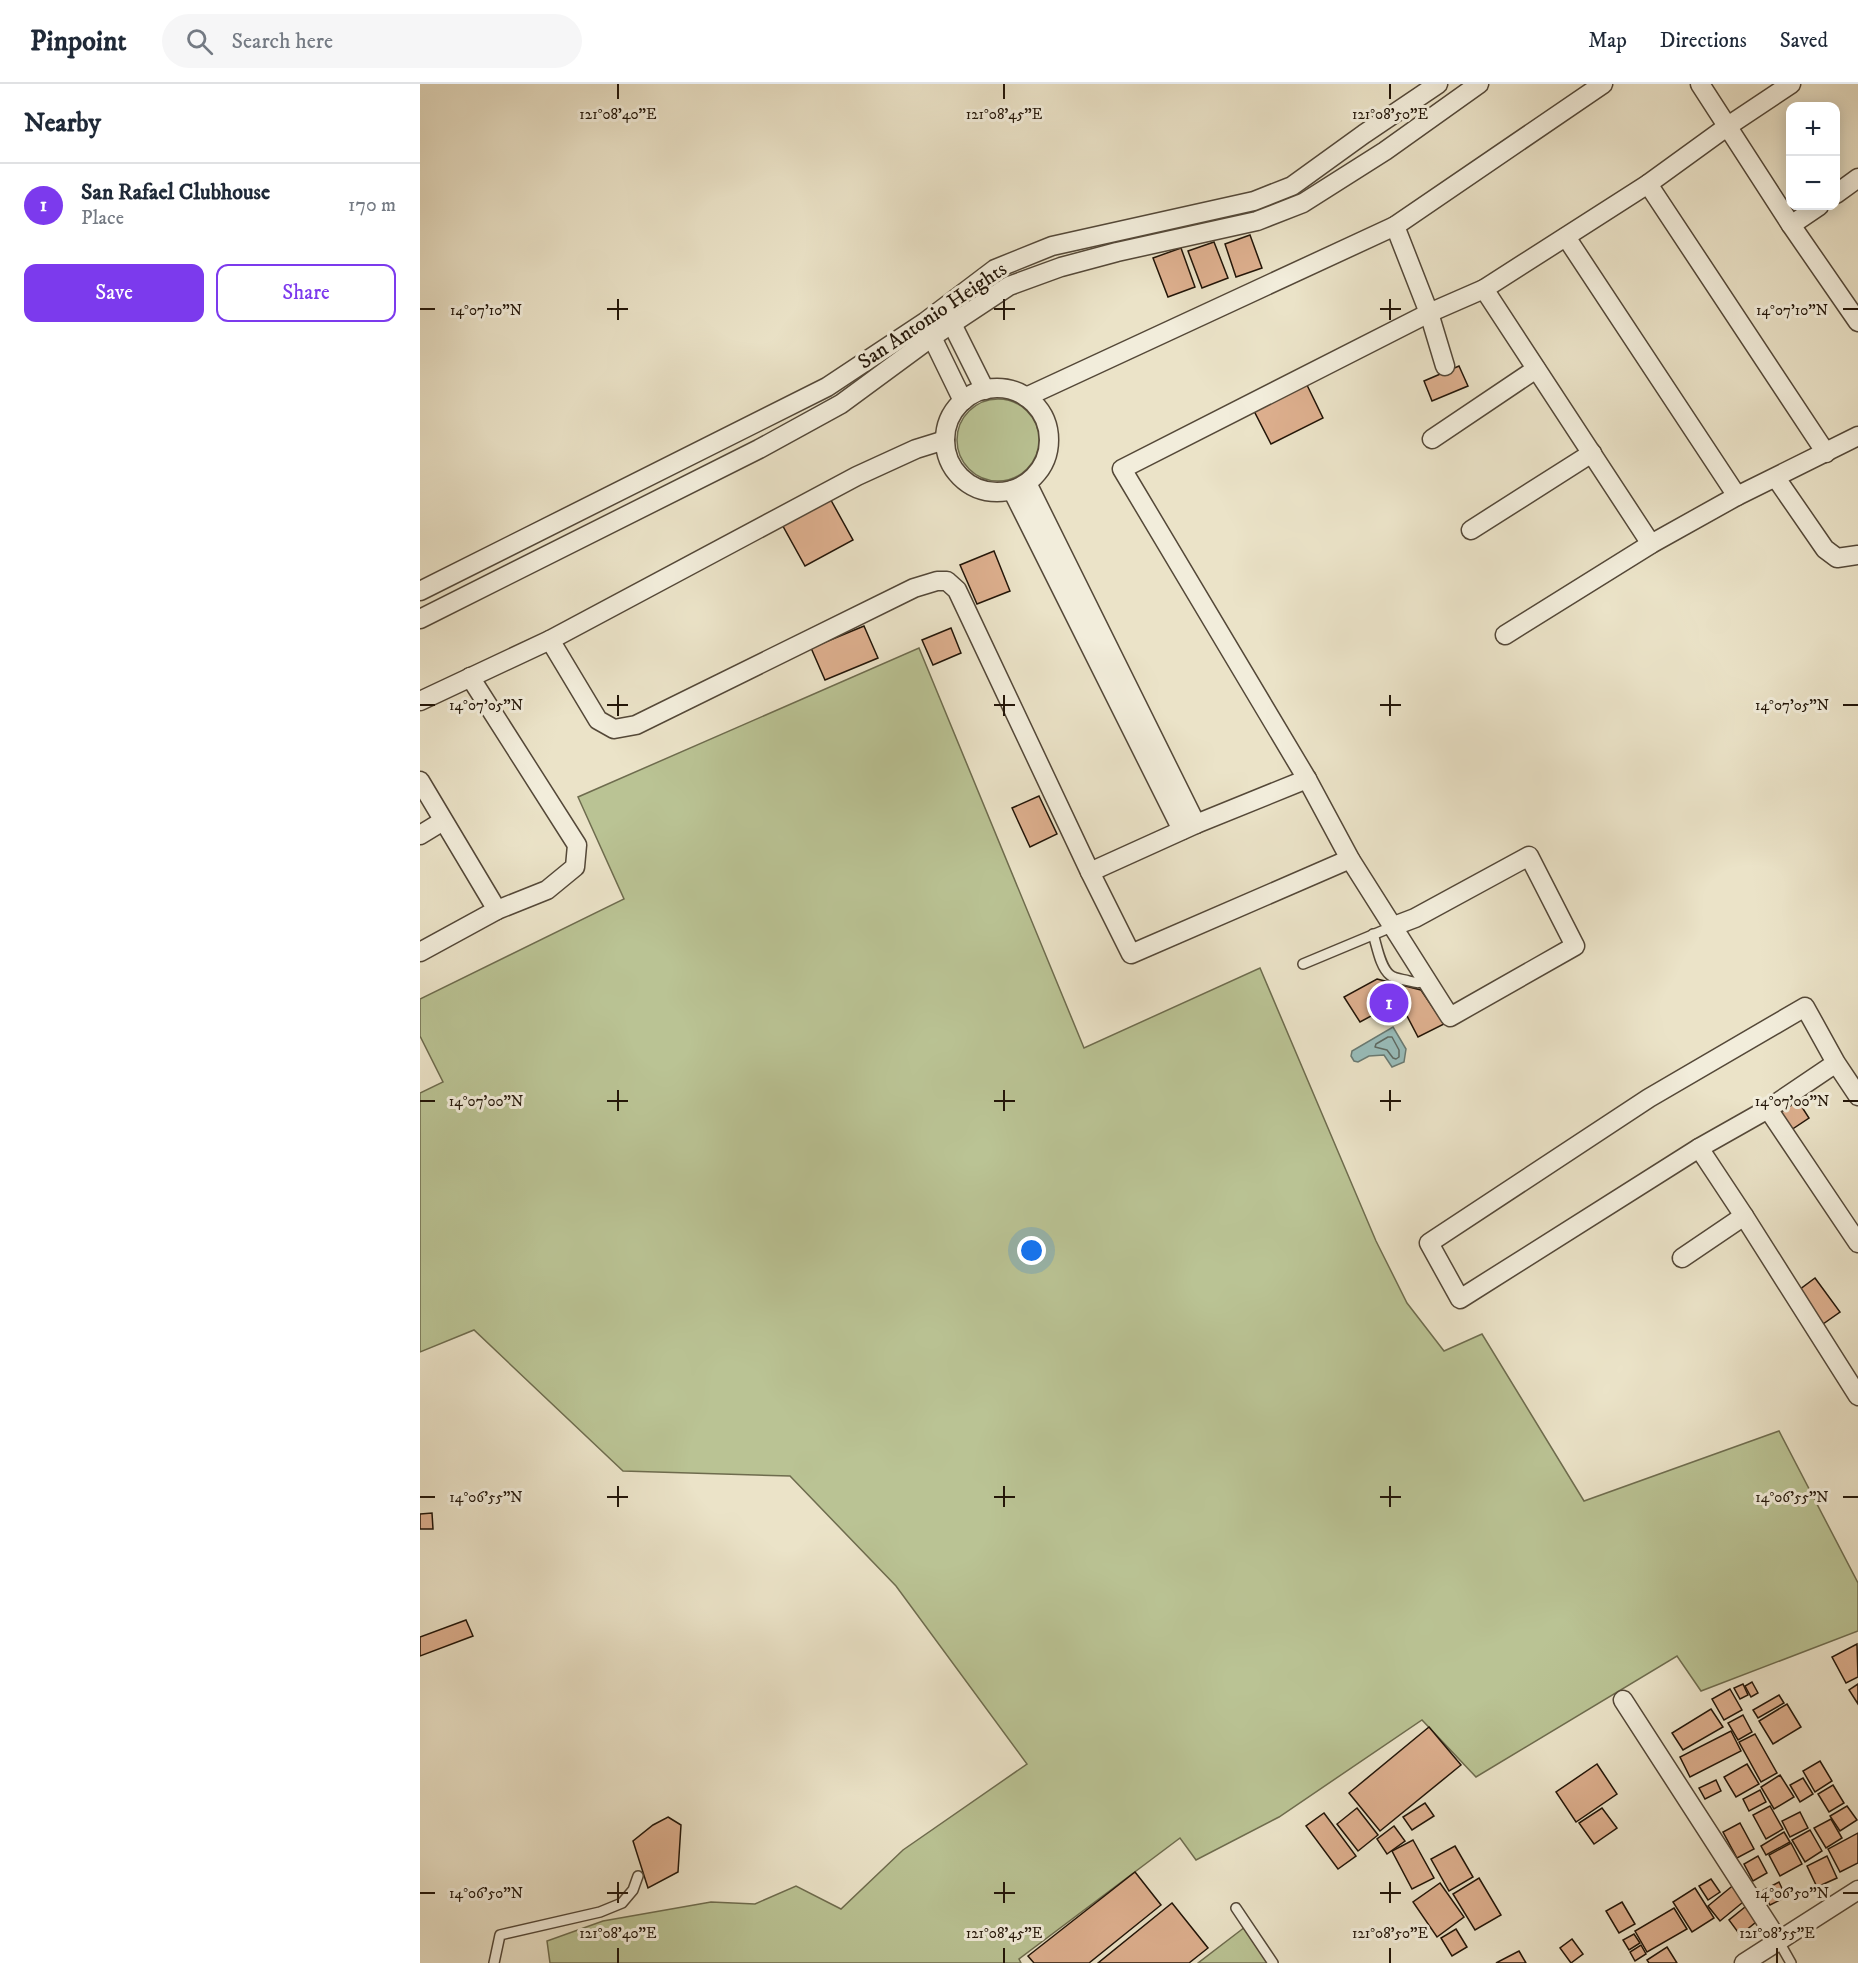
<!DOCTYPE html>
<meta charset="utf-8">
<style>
:root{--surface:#fff;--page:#f6f6f7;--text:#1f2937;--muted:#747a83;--line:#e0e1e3;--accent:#7c3aed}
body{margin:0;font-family:"IM FELL DW Pica",serif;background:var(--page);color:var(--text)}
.controls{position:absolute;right:18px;top:18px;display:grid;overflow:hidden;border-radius:12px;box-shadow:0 3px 15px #0003}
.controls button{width:54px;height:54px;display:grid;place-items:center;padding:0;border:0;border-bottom:2px solid var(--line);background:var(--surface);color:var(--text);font:30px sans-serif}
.you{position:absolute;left:612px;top:1167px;width:21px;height:21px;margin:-15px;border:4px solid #fff;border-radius:50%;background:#1a73e8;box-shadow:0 0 0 9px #1a73e833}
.badge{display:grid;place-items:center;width:39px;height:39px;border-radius:50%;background:var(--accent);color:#fff;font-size:20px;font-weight:700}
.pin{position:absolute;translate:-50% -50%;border:3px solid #fff;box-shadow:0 2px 6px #0006}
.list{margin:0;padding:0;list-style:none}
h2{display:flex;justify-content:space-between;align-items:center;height:78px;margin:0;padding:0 24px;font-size:26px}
h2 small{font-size:20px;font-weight:400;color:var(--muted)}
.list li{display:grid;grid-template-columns:39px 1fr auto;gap:18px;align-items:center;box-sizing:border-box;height:84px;padding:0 24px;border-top:2px solid var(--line)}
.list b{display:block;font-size:22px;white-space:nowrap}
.list p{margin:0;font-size:20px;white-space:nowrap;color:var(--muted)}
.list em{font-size:20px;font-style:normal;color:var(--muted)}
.actions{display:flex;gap:12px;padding:18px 24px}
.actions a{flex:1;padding:14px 0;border:2px solid var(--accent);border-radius:12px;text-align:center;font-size:21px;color:var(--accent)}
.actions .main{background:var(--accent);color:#fff}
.icon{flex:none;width:33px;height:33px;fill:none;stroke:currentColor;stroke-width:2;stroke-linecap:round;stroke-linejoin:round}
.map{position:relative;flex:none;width:1438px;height:1879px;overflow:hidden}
header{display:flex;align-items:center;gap:36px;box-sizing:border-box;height:84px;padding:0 30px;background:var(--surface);border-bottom:2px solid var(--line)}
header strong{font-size:28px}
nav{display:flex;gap:33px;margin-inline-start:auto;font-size:21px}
.search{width:420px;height:54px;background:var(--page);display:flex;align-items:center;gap:15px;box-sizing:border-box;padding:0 21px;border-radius:33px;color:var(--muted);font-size:22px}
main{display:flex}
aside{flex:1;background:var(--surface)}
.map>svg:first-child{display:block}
.green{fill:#bac394;stroke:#6e6c4e;stroke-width:1.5}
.water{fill:#99bdbb;stroke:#697a73;stroke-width:1.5}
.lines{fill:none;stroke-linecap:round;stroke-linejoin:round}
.shore{stroke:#5e6962;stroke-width:1.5}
.building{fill:#ddaf8e;stroke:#221508;stroke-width:1.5}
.lane-casing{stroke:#544838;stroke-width:12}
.street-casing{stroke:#544838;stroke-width:21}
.lane{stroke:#f2eddb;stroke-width:9}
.street{stroke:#f2eddb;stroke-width:18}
.ticks{fill:none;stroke:#221508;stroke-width:2}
.labels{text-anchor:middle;stroke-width:6;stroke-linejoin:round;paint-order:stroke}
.street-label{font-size:21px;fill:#221508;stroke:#f2eddb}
.ticks-label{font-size:15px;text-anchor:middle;fill:#221508;stroke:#f2eddb;stroke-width:6;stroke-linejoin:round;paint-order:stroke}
</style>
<header>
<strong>Pinpoint</strong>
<div class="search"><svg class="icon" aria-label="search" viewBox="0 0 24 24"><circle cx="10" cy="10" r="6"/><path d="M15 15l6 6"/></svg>Search here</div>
<nav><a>Map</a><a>Directions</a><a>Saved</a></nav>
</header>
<main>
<aside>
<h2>Nearby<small></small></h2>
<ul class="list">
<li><span class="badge">1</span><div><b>San Rafael Clubhouse</b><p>Place</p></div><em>170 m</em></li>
</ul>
<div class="actions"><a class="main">Save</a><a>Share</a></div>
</aside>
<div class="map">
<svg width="1438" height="1879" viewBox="0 0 1438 1879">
<rect width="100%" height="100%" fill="#ebe3c8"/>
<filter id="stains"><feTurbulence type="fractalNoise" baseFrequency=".00333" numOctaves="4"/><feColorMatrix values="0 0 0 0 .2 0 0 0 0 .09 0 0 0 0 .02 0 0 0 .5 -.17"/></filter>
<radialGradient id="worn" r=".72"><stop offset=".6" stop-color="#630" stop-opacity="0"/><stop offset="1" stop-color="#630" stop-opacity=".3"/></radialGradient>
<!-- green -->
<g class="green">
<circle cx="578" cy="356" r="41"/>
<polygon points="499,564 664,964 840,884 956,1157 987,1219 1024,1267 1062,1250 1164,1417 1359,1347 1438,1499 1438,1547 1281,1607 1257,1572 1056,1693 1002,1636 859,1733 776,1776 760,1754 599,1875 601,1879 130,1879 127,1857 183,1837 291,1818 335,1820 376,1802 421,1825 483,1766 607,1680 476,1502 370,1392 203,1387 54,1246 0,1268 0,1009 23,998 0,952 0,915 204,815 158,713"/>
<polygon points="825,1843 849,1879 778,1879"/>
</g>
<!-- water -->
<polygon class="water" points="973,943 986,965 984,978 972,983 964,971 949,972 938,978 934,977 931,972 932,967"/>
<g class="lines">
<!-- shore -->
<polygon class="shore" points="968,953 972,953 979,966 979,973 976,975 973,974 967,966 955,963 956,960"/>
</g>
<!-- building -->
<g class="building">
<polygon points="830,151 842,184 816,193 805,160"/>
<polygon points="794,158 808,194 782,204 768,167"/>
<polygon points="761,164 775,203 748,213 733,174"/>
<polygon points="1039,282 1048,302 1012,317 1004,297"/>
<polygon points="885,297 903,334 851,360 832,323"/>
<polygon points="407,409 433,456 385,482 359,435"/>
<polygon points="574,467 590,507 557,520 540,481"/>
<polygon points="444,542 458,574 405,596 391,564"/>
<polygon points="531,544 541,569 513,581 502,556"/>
<polygon points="619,712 637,750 610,763 592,724"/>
<polygon points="957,895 1001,906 1024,940 998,953 986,930 964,925 940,938 924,913"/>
<polygon points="1378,1017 1389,1034 1371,1046 1360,1029"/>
<polygon points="1395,1194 1420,1228 1403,1240 1379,1206"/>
<polygon points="12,1429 13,1445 0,1445 0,1430"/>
<polygon points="46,1536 53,1552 0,1572 0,1553"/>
<polygon points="1437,1560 1438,1593 1426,1599 1412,1573"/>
<polygon points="1332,1598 1338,1609 1331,1613 1325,1602"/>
<polygon points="1323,1600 1328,1611 1320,1615 1314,1604"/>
<polygon points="1438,1600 1438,1620 1429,1606"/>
<polygon points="1310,1605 1322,1626 1304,1636 1292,1615"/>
<polygon points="1359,1611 1364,1619 1338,1634 1333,1626"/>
<polygon points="1367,1620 1381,1643 1353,1660 1339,1637"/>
<polygon points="1291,1625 1303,1643 1263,1666 1252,1649"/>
<polygon points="1323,1631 1332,1648 1318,1656 1308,1639"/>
<polygon points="1009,1643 1041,1681 960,1747 929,1709"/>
<polygon points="1311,1647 1321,1667 1270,1693 1260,1673"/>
<polygon points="1335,1650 1357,1689 1341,1698 1319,1658"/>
<polygon points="1400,1677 1412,1697 1395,1708 1383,1687"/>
<polygon points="1177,1680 1197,1710 1156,1738 1136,1708"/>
<polygon points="1327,1680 1339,1700 1316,1713 1304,1693"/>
<polygon points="1360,1691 1374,1713 1354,1725 1341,1703"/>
<polygon points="1383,1694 1393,1710 1380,1718 1370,1701"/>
<polygon points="1296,1696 1301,1707 1285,1715 1279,1704"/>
<polygon points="1413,1701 1424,1719 1409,1728 1398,1710"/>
<polygon points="1340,1706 1346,1718 1329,1727 1323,1715"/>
<polygon points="1005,1719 1014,1732 992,1746 983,1733"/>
<polygon points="1350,1722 1363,1745 1346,1755 1333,1731"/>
<polygon points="1427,1722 1437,1736 1420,1747 1410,1732"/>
<polygon points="937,1724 958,1751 938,1767 917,1740"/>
<polygon points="1182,1724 1197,1744 1174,1760 1159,1739"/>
<polygon points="1380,1728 1388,1744 1370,1753 1362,1737"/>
<polygon points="904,1729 936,1772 918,1785 886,1742"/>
<polygon points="248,1733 261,1741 258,1788 228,1804 213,1757 233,1741"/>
<polygon points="1411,1735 1422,1754 1406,1764 1394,1744"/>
<polygon points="1320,1739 1334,1765 1317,1774 1303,1748"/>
<polygon points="974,1742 985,1757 967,1770 957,1755"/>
<polygon points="1390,1746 1402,1767 1385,1778 1372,1756"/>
<polygon points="1364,1748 1370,1758 1346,1771 1341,1762"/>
<polygon points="1438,1749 1438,1779 1420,1788 1408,1765"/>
<polygon points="993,1756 1014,1794 992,1805 972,1767"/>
<polygon points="1371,1759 1382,1780 1360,1792 1349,1771"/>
<polygon points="1035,1762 1053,1793 1029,1807 1011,1775"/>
<polygon points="1338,1772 1347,1789 1333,1797 1324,1780"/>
<polygon points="1407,1772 1417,1794 1397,1803 1387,1782"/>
<polygon points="715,1788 741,1821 669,1879 614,1879 608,1872"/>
<polygon points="1059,1794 1081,1831 1055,1846 1033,1810"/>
<polygon points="1291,1795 1300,1808 1288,1816 1279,1802"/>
<polygon points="1359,1798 1366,1813 1350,1821 1342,1807"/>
<polygon points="1020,1799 1044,1833 1017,1853 993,1818"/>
<polygon points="1316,1799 1328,1814 1300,1837 1288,1822"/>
<polygon points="1275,1804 1294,1834 1272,1848 1253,1818"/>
<polygon points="1202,1818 1215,1840 1199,1849 1186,1827"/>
<polygon points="752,1819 788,1864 769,1879 678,1879"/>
<polygon points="1330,1819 1341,1834 1320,1851 1309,1836"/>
<polygon points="1254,1824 1267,1845 1227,1868 1215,1847"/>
<polygon points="1036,1845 1047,1863 1032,1872 1021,1854"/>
<polygon points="1214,1850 1220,1859 1209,1866 1203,1856"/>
<polygon points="1152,1855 1163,1870 1151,1879 1140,1864"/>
<polygon points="1221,1861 1226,1870 1215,1877 1210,1868"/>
<polygon points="1247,1863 1257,1879 1229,1879 1227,1876"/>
<polygon points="1099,1867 1106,1879 1076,1879"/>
</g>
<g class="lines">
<!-- lane casing -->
<g class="lane-casing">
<g id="lane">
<path d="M 953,850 C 957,862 960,883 970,891 C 975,895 982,895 989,897 C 996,899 1001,900 1007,895"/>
<polyline points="883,880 974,842"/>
<polyline points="816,1824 853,1879"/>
<polyline points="1358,1856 1371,1879"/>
<polyline points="74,1879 80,1851 180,1828 202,1819 213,1806 218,1792"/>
</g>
</g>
<!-- street casing -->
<g class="street-casing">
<g id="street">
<polyline points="1280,0 1371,141 1438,238"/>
<polyline points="1228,100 1406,369"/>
<polyline points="1416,110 1438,94"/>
<polyline points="1371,141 1399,122"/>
<polyline points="975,142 1009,229 1025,282"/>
<polyline points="1146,153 1317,412"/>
<polyline points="1064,205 1231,460"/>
<polyline points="527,230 565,306"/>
<polyline points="508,245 543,317"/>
<circle cx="577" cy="356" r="52"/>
<polyline points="606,313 975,142 1183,0"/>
<polyline points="1012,355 1116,285"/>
<polyline points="1356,394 1405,465 1417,474 1438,471"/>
<polyline points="607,399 776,740"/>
<polyline points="592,406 762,746"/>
<polyline points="1051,446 1172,369"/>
<polyline points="0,507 407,303 505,238 575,185 632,162 834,117 872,102 944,50 1018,0"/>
<polyline points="0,535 339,365 421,320 512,253 589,202 641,183 697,168 837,137 883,119 965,67 1059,0"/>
<polyline points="1085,551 1231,460 1317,412 1438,352"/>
<polyline points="130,556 178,636 194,645 216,641 494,504 517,497 527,497 537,506 670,788 711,870 930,775"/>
<polyline points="0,617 130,556 437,392 496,365 525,356"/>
<polyline points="0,697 77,826"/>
<polyline points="0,751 23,737"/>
<polyline points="670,788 776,740 887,695"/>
<polyline points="974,842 995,834 1109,772 1155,862 1030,933 930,775 887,695 702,385 1009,229 1064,205 1228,100 1308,42 1371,0"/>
<polyline points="0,868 77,826 127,806 155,783 157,761 50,593"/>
<polyline points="1416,979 1348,1025 1279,1064 1040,1215 1009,1159 1229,1014 1385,923 1416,979 1438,1012"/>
<polyline points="1348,1025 1438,1159"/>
<polyline points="1279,1064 1324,1132 1438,1312"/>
<polyline points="1262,1174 1324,1132"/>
<polyline points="1203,1616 1358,1856"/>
<polyline points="1324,1879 1438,1806"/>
</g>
</g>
<!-- lane -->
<use href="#lane" class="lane"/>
<!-- street -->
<use href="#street" class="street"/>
</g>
<!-- ticks -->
<path class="ticks" d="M 198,0 L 198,15M 584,0 L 584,15M 970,0 L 970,15M 198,215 L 198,236M 584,215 L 584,236M 970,215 L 970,236M 0,225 L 15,225M 187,225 L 208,225M 574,225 L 595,225M 960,225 L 981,225M 1423,225 L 1438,225M 198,611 L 198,632M 584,611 L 584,632M 970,611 L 970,632M 0,621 L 15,621M 187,621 L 208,621M 574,621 L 595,621M 960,621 L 981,621M 1423,621 L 1438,621M 198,1006 L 198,1027M 584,1006 L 584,1027M 970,1006 L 970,1027M 0,1017 L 15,1017M 187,1017 L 208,1017M 574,1017 L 595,1017M 960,1017 L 981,1017M 1423,1017 L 1438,1017M 198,1402 L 198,1423M 584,1402 L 584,1423M 970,1402 L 970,1423M 0,1413 L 15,1413M 187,1413 L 208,1413M 574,1413 L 595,1413M 960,1413 L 981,1413M 1423,1413 L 1438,1413M 198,1798 L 198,1819M 584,1798 L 584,1819M 970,1798 L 970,1819M 0,1809 L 15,1809M 187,1809 L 208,1809M 574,1809 L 595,1809M 960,1809 L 981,1809M 1423,1809 L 1438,1809M 198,1864 L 198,1879M 584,1864 L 584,1879M 970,1864 L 970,1879M 1357,1864 L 1357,1879"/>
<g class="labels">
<!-- street labels -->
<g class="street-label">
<text transform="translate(512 231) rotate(-34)" y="7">San Antonio Heights</text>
</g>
</g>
<g class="ticks-label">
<text x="198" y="35">121°08'40"E</text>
<text x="584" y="35">121°08'45"E</text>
<text x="970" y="35">121°08'50"E</text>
<text x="66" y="231">14°07'10"N</text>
<text x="1372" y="231">14°07'10"N</text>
<text x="66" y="626">14°07'05"N</text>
<text x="1372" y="626">14°07'05"N</text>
<text x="66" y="1022">14°07'00"N</text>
<text x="1372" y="1022">14°07'00"N</text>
<text x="66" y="1418">14°06'55"N</text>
<text x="1372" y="1418">14°06'55"N</text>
<text x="66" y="1814">14°06'50"N</text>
<text x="1372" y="1814">14°06'50"N</text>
<text x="198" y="1854">121°08'40"E</text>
<text x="584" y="1854">121°08'45"E</text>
<text x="970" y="1854">121°08'50"E</text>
<text x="1357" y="1854">121°08'55"E</text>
</g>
<rect width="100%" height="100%" filter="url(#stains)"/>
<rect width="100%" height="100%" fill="url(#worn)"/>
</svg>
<div class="controls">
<button>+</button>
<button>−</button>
</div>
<div class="you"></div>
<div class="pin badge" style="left:969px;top:919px">1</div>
</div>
</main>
